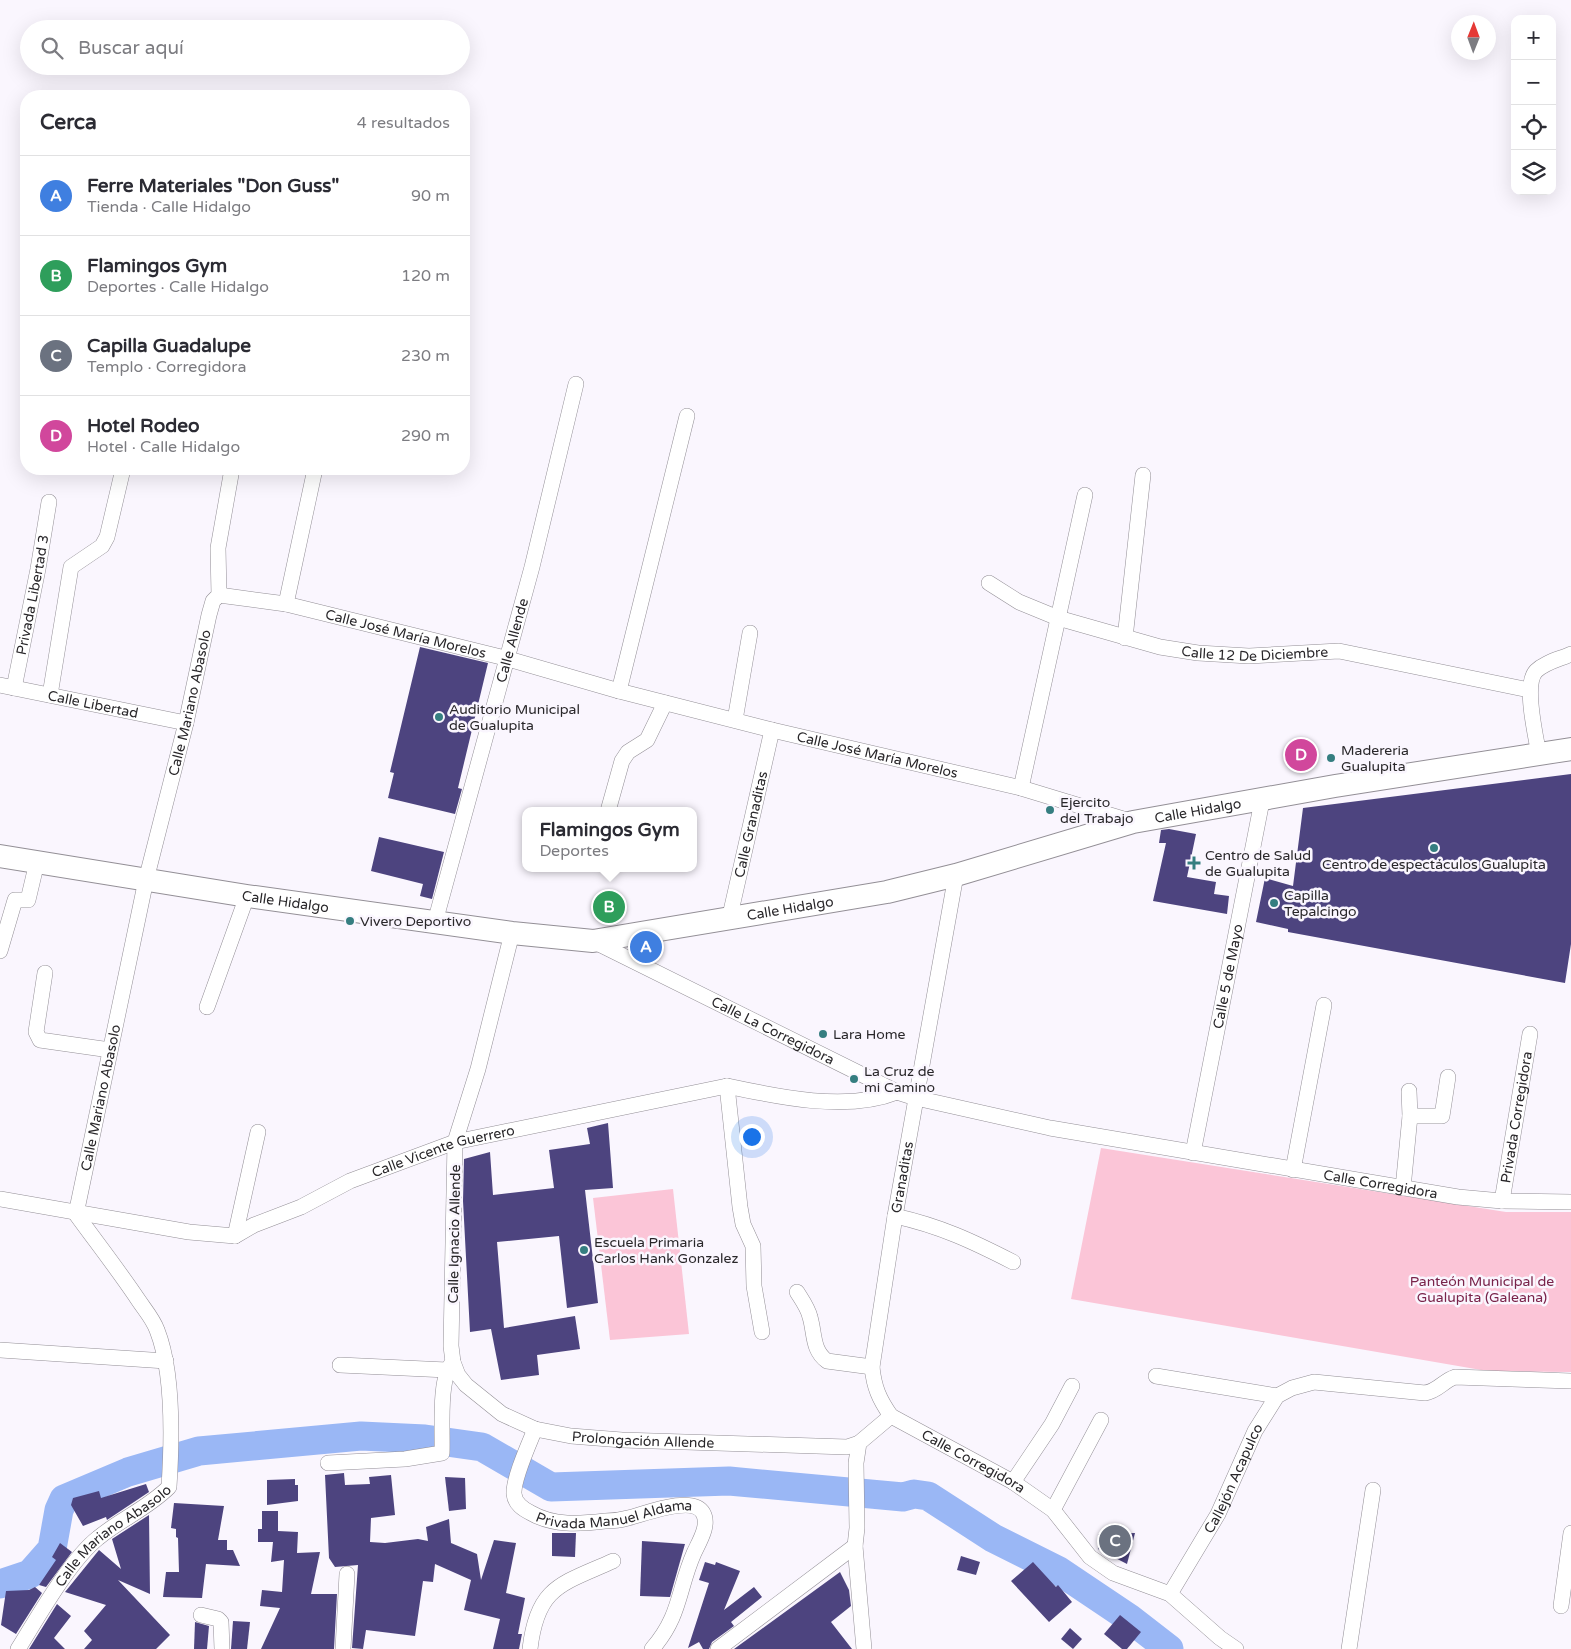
<!DOCTYPE html>
<html lang="es">
<meta charset="utf-8">
<style>
:root{--surface:#fff;--page:#f2f2f3;--text:#2b2b33;--muted:#7c7c81;--line:#e1e1e2;--accent:#0f766e}
body{margin:0;font-family:"Varela Round",sans-serif;background:var(--page);color:var(--text)}
.controls{position:absolute;right:15px;top:15px;display:grid;overflow:hidden;border-radius:10px;box-shadow:0 5px 20px #0002}
.controls button{width:45px;height:45px;display:grid;place-items:center;padding:0;border:0;border-bottom:1px solid var(--line);background:var(--surface);color:var(--text);font:25px sans-serif}
.compass{position:absolute;left:1451px;top:15px;width:45px;height:45px;border-radius:50%;background:var(--surface);box-shadow:0 5px 20px #0002;rotate:1deg}
.you{position:absolute;left:751px;top:1136px;width:18px;height:18px;margin:-12px;border:4px solid #fff;border-radius:50%;background:#1a73e8;box-shadow:0 0 0 8px #1a73e833}
.badge{display:grid;place-items:center;width:32px;height:32px;border-radius:50%;background:var(--accent);color:#fff;font-size:16px;font-weight:700}
.pin{position:absolute;translate:-50% -50%;border:2px solid #fff;box-shadow:0 1px 5px #0006}
.popup{position:absolute;left:522px;top:807px;width:175px;height:65px;box-sizing:border-box;display:grid;place-content:center;border-radius:10px;background:var(--surface);filter:drop-shadow(0 1px 4px #0005);font-size:16px;white-space:nowrap;color:var(--muted)}
.popup b{font-size:19px;color:var(--text)}
.popup::after{content:'';position:absolute;left:50%;top:100%;margin-left:-10px;border:10px solid transparent;border-top-color:var(--surface)}
.list{margin:0;padding:0;list-style:none}
h2{display:flex;justify-content:space-between;align-items:center;height:65px;margin:0;padding:0 20px;font-size:21px}
h2 small{font-size:16px;font-weight:400;color:var(--muted)}
.list li{display:grid;grid-template-columns:32px 1fr auto;gap:15px;align-items:center;box-sizing:border-box;height:80px;padding:0 20px;border-top:1px solid var(--line)}
.list b{display:block;font-size:19px;white-space:nowrap}
.list p{margin:0;font-size:16px;white-space:nowrap;color:var(--muted)}
.list em{font-size:16px;font-style:normal;color:var(--muted)}
.icon{flex:none;width:28px;height:28px;fill:none;stroke:currentColor;stroke-width:2;stroke-linecap:round;stroke-linejoin:round}
.map{position:relative;flex:none;width:1571px;height:1649px;overflow:hidden}
.search{position:absolute;background:var(--surface);box-shadow:0 5px 20px #0002;left:20px;top:20px;width:450px;height:55px;display:flex;align-items:center;gap:12px;box-sizing:border-box;padding:0 18px;border-radius:28px;color:var(--muted);font-size:19px}
.panel{position:absolute;background:var(--surface);box-shadow:0 5px 20px #0002;left:20px;top:90px;width:450px;height:385px;border-radius:20px}
.map>svg:first-child{display:block}
.green{fill:#fbc5d7}
.lines{fill:none;stroke-linecap:round;stroke-linejoin:round}
.river{stroke:#9ab7f5;stroke-width:29}
.building{fill:#4d447f}
.street-casing{stroke:#938f96;stroke-width:16}
.secondary-casing{stroke:#938f96;stroke-width:24}
.street{stroke:#fff;stroke-width:15}
.secondary{stroke:#fff;stroke-width:22}
.poi-dot{fill:#357e80;stroke:#faf6fe;stroke-width:2}
.labels{text-anchor:middle;stroke-width:5;stroke-linejoin:round;paint-order:stroke}
.street-label{font-size:14px;fill:#29272a;stroke:#faf6fe}
.poi-label{font-size:14px;fill:#29272a;stroke:#faf6fe;text-anchor:start}
.park-label{font-size:14px;fill:#79234a;stroke:#faf6fe}
</style>
<div class="map">
<svg width="1571" height="1649" viewBox="0 0 1571 1649">
<rect width="100%" height="100%" fill="#faf6fe"/>
<!-- green -->
<g class="green">
<polygon points="1101,1148 1506,1212 1571,1212 1571,1372 1487,1371 1071,1299"/>
<polygon points="673,1189 689,1334 610,1340 593,1198"/>
</g>
<g class="lines">
<!-- river -->
<polyline class="river" points="0,1584 30,1574 52,1549 59,1510 64,1499 128,1472 199,1451 361,1436 425,1439 482,1447 551,1487 729,1481 903,1497 914,1494 928,1496 993,1538 1059,1571 1129,1618 1169,1649"/>
</g>
<!-- building -->
<g class="building">
<polygon points="420,647 488,663 458,788 462,789 455,814 388,798 394,773 390,772"/>
<polygon points="1571,774 1571,944 1565,983 1288,932 1288,929 1256,922 1265,878 1293,886 1303,808"/>
<polygon points="1169,829 1196,834 1187,877 1216,882 1214,894 1229,896 1227,914 1153,901 1166,843 1159,843 1161,830"/>
<polygon points="379,837 444,852 432,899 420,896 423,884 371,871"/>
<polygon points="608,1123 613,1188 585,1190 598,1303 567,1308 559,1236 497,1242 504,1328 575,1316 580,1349 537,1355 539,1375 501,1380 491,1329 470,1332 463,1201 464,1159 490,1152 493,1195 554,1188 549,1150 590,1144 587,1128"/>
<polygon points="344,1473 345,1485 370,1484 369,1477 391,1475 395,1515 371,1518 370,1542 385,1543 418,1539 428,1541 426,1527 449,1519 451,1543 477,1554 481,1580 494,1540 516,1543 506,1593 525,1598 518,1634 522,1634 519,1649 493,1649 500,1619 464,1610 471,1580 435,1564 433,1582 423,1581 415,1636 366,1630 363,1649 352,1648 358,1565 335,1567 329,1558 325,1475"/>
<polygon points="445,1477 465,1478 466,1509 449,1511"/>
<polygon points="295,1479 295,1485 298,1485 298,1501 267,1505 267,1480"/>
<polygon points="146,1484 149,1492 107,1520 106,1517 83,1526 71,1505 73,1498 99,1491 101,1498"/>
<polygon points="174,1503 224,1506 218,1540 227,1540 227,1550 233,1550 240,1566 206,1564 202,1598 163,1597 166,1572 179,1572 178,1538 176,1537 176,1529 171,1528"/>
<polygon points="262,1511 278,1511 278,1531 298,1532 297,1553 320,1552 311,1594 337,1594 334,1649 261,1649 280,1608 260,1606 262,1590 282,1592 284,1560 271,1562 273,1542 258,1542 258,1529 262,1529"/>
<polygon points="149,1515 150,1594 118,1580 170,1635 156,1649 84,1649 92,1640 84,1631 106,1605 65,1592 99,1550 121,1569 112,1539"/>
<polygon points="552,1533 576,1533 575,1557 552,1556"/>
<polygon points="1135,1533 1127,1564 1098,1549 1098,1534"/>
<polygon points="642,1541 685,1544 670,1597 640,1596"/>
<polygon points="60,1543 72,1552 46,1587 39,1585 56,1560 52,1557"/>
<polygon points="961,1556 980,1562 976,1575 957,1570"/>
<polygon points="705,1562 715,1565 716,1562 740,1571 724,1610 754,1587 762,1597 731,1622 734,1626 712,1642 709,1649 703,1649 699,1642 688,1648 709,1583 699,1580"/>
<polygon points="1033,1562 1056,1587 1058,1585 1072,1602 1049,1622 1011,1581"/>
<polygon points="840,1572 849,1590 851,1606 831,1622 852,1649 734,1649"/>
<polygon points="35,1587 42,1593 16,1634 1,1625 6,1591 29,1590"/>
<polygon points="57,1604 71,1616 54,1638 65,1649 29,1649"/>
<polygon points="1120,1615 1141,1632 1127,1649 1122,1649 1104,1634"/>
<polygon points="233,1621 250,1622 247,1649 231,1649"/>
<polygon points="195,1622 209,1626 207,1649 194,1649"/>
<polygon points="1070,1628 1082,1639 1073,1649 1061,1639"/>
</g>
<g class="lines">
<!-- street casing -->
<g class="street-casing">
<g id="street">
<path id="s1" d="M 989,583 L 1019,602 L 1058,618 L 1160,647 L 1198,653 L 1249,656 L 1339,651 L 1529,690"/>
<path id="s2" d="M 219,595 L 286,604 L 505,658 L 619,691 L 772,730 L 1021,788 L 1133,822"/>
<polyline points="286,604 315,469"/>
<polyline points="1125,638 1143,475"/>
<path id="s3" d="M 0,685 L 186,723"/>
<path id="s4" d="M 14,688 L 38,569 L 49,502"/>
<polyline points="619,691 687,416"/>
<polyline points="50,695 71,567 102,546 107,537 123,469"/>
<polyline points="735,720 750,633"/>
<path d="M 1539,755 C 1536,736 1523,685 1536,671 C 1545,662 1560,659 1571,654"/>
<polyline points="1021,788 1085,495"/>
<polyline points="608,811 622,761 628,752 647,740 665,703"/>
<path id="s5" d="M 729,920 L 772,730"/>
<path id="s6" d="M 435,922 L 532,567 L 576,384"/>
<path id="s7" d="M 512,933 L 478,1069 L 455,1142 L 451,1346 L 453,1362 L 458,1375 L 466,1385 L 502,1414 L 535,1429 L 571,1436 L 622,1440 L 847,1447 L 859,1443"/>
<path id="s8" d="M 593,941 L 897,1092 L 916,1098 L 1050,1128 L 1458,1197 L 1502,1201 L 1571,1202"/>
<polyline points="0,951 15,900 28,900 37,862"/>
<polyline points="45,973 36,1032 40,1040 110,1050"/>
<polyline points="207,1007 247,896"/>
<polyline points="727,1086 740,1207 743,1224 753,1246 754,1286 762,1332"/>
<polyline points="1410,1116 1442,1116 1448,1077"/>
<path id="s9" d="M 1193,1153 L 1262,801"/>
<polyline points="1293,1170 1324,1005"/>
<polyline points="1403,1188 1410,1116 1409,1091"/>
<path id="s10" d="M 0,1199 L 189,1232 L 235,1236 L 254,1225 L 301,1207 L 350,1181 L 455,1142 L 727,1086 C 778,1097 847,1112 897,1092"/>
<path id="s11" d="M 1502,1201 L 1530,1034"/>
<path d="M 895,1216 C 940,1226 972,1241 1013,1262"/>
<polyline points="235,1236 258,1132"/>
<path d="M 797,1292 C 802,1300 808,1308 810,1317 C 815,1334 812,1350 827,1361 L 872,1367"/>
<polyline points="0,1350 166,1361"/>
<polyline points="340,1365 447,1370"/>
<polyline points="1156,1376 1277,1396"/>
<path id="s12" d="M 891,1416 L 1013,1482 L 1053,1510 L 1090,1557 L 1113,1573 L 1170,1594 L 1220,1638 L 1236,1649"/>
<path id="s13" d="M 535,1429 C 529,1444 513,1479 514,1494 C 515,1504 523,1509 531,1513 C 553,1526 580,1524 605,1521 C 612,1521 621,1520 628,1518 C 642,1515 693,1494 703,1513 C 710,1525 699,1542 694,1553 C 678,1589 681,1616 652,1649"/>
<path d="M 328,1463 L 405,1459 L 442,1453 C 443,1431 438,1378 453,1362"/>
<polyline points="1013,1482 1052,1424 1072,1386"/>
<polyline points="1053,1510 1101,1420"/>
<path id="s14" d="M 1170,1594 L 1218,1514 L 1255,1431 L 1277,1396 L 1292,1388 L 1314,1382 L 1425,1393 C 1438,1391 1443,1381 1455,1377 L 1571,1381"/>
<polyline points="1561,1606 1571,1533"/>
<polyline points="201,1615 218,1619 221,1622 222,1649"/>
<path id="s15" d="M 18,1649 C 38,1617 70,1560 98,1538 C 121,1519 148,1508 169,1487 C 172,1441 174,1373 157,1330 C 153,1319 145,1310 139,1301 C 119,1271 97,1243 76,1214 L 146,880 L 186,723 L 209,615 L 213,601 L 219,595 L 218,548 L 232,469"/>
<polyline points="343,1649 347,1574"/>
<path d="M 530,1649 C 537,1586 562,1584 613,1561"/>
<polyline points="718,1649 855,1546"/>
<path id="s16" d="M 864,1649 L 855,1546 L 857,1528 L 856,1463 L 859,1443 L 891,1416 C 879,1399 874,1387 872,1367 L 895,1216 L 956,875"/>
<polyline points="1349,1649 1373,1490"/>
</g>
</g>
<!-- secondary casing -->
<g class="secondary-casing">
<g id="secondary">
<path id="s17" d="M 0,856 L 247,896 L 512,933 L 593,941 L 887,892 L 956,875 L 1133,822 L 1335,786 L 1571,749"/>
</g>
</g>
<!-- street -->
<use href="#street" class="street"/>
<!-- secondary -->
<use href="#secondary" class="secondary"/>
</g>
<!-- markers -->
<g class="poi-dot">
<circle cx="439" cy="717" r="5"/>
<circle cx="1331" cy="758" r="5"/>
<circle cx="1050" cy="810" r="5"/>
<circle cx="1434" cy="848" r="5"/>
<path d="M1191.5 855.5h5v5h5v5h-5v5h-5v-5h-5v-5h5z"/>
<circle cx="1274" cy="903" r="5"/>
<circle cx="350" cy="921" r="5"/>
<circle cx="823" cy="1034" r="5"/>
<circle cx="854" cy="1079" r="5"/>
<circle cx="584" cy="1250" r="5"/>
</g>
<g class="labels">
<!-- street labels -->
<g class="street-label">
<text dy="5" stroke="none"><textPath href="#s4" startOffset="95">Privada Libertad 3</textPath></text>
<text dy="5" stroke="none"><textPath href="#s2" startOffset="191">Calle José María Morelos</textPath></text>
<text dy="5" stroke="none"><textPath href="#s6" startOffset="292">Calle Allende</textPath></text>
<text dy="5" stroke="none"><textPath href="#s1" startOffset="279">Calle 12 De Diciembre</textPath></text>
<text dy="5" stroke="none"><textPath href="#s15" startOffset="1049">Calle Mariano Abasolo</textPath></text>
<text dy="5" stroke="none"><textPath href="#s3" startOffset="95">Calle Libertad</textPath></text>
<text dy="5" stroke="none"><textPath href="#s2" startOffset="678">Calle José María Morelos</textPath></text>
<text dy="5" stroke="none"><textPath href="#s17" startOffset="1219">Calle Hidalgo</textPath></text>
<text dy="5" stroke="none"><textPath href="#s5" startOffset="98">Calle Granaditas</textPath></text>
<text dy="5" stroke="none"><textPath href="#s17" startOffset="289">Calle Hidalgo</textPath></text>
<text dy="5" stroke="none"><textPath href="#s17" startOffset="799">Calle Hidalgo</textPath></text>
<text dy="5" stroke="none"><textPath href="#s9" startOffset="180">Calle 5 de Mayo</textPath></text>
<text dy="5" stroke="none"><textPath href="#s8" startOffset="201">Calle La Corregidora</textPath></text>
<text dy="5" stroke="none"><textPath href="#s15" startOffset="644">Calle Mariano Abasolo</textPath></text>
<text dy="5" stroke="none"><textPath href="#s11" startOffset="85">Privada Corregidora</textPath></text>
<text dy="5" stroke="none"><textPath href="#s10" startOffset="464">Calle Vicente Guerrero</textPath></text>
<text dy="5" stroke="none"><textPath href="#s16" startOffset="494">Granaditas</textPath></text>
<text dy="5" stroke="none"><textPath href="#s8" startOffset="832">Calle Corregidora</textPath></text>
<text transform="translate(454 1234) rotate(-89)" y="5">Calle Ignacio Allende</text>
<text dy="5" stroke="none"><textPath href="#s7" startOffset="655">Prolongación Allende</textPath></text>
<text dy="5" stroke="none"><textPath href="#s12" startOffset="94">Calle Corregidora</textPath></text>
<text dy="5" stroke="none"><textPath href="#s14" startOffset="132">Callejón Acapulco</textPath></text>
<text dy="5" stroke="none"><textPath href="#s13" startOffset="181">Privada Manuel Aldama</textPath></text>
<text dy="5" stroke="none"><textPath href="#s15" startOffset="150">Calle Mariano Abasolo</textPath></text>
</g>
<!-- poi labels -->
<g class="poi-label">
<text x="449" y="714">Auditorio Municipal<tspan x="449" dy="16">de Gualupita</tspan></text>
<text x="1341" y="755">Madereria<tspan x="1341" dy="16">Gualupita</tspan></text>
<text x="1060" y="807">Ejercito<tspan x="1060" dy="16">del Trabajo</tspan></text>
<text x="1205" y="860">Centro de Salud<tspan x="1205" dy="16">de Gualupita</tspan></text>
<text x="1434" y="869" text-anchor="middle">Centro de espectáculos Gualupita</text>
<text x="1284" y="900">Capilla<tspan x="1284" dy="16">Tepalcingo</tspan></text>
<text x="360" y="926">Vivero Deportivo</text>
<text x="833" y="1039">Lara Home</text>
<text x="864" y="1076">La Cruz de<tspan x="864" dy="16">mi Camino</tspan></text>
<text x="594" y="1247">Escuela Primaria<tspan x="594" dy="16">Carlos Hank Gonzalez</tspan></text>
</g>
<!-- park labels -->
<g class="park-label">
<text x="1482" y="1286">Panteón Municipal de<tspan x="1482" dy="16">Gualupita (Galeana)</tspan></text>
</g>
</g>
</svg>
<div class="controls">
<button>+</button>
<button>−</button>
<button><svg class="icon" aria-label="locate" viewBox="0 0 24 24"><circle cx="12" cy="12" r="6"/><path d="M12 2v4M12 18v4M2 12h4M18 12h4"/></svg></button>
<button><svg class="icon" aria-label="layers" viewBox="0 0 24 24"><path d="M12 4l9 5-9 5-9-5zM3 14l9 5 9-5"/></svg></button>
</div>
<svg class="compass" viewBox="-18 -18 36 36"><path d="M0-13l5 13h-10z" fill="#e53935"/><path d="M0 13l5-13h-10z" fill="#7c7c81"/></svg>
<div class="you"></div>
<div class="pin badge" style="left:646px;top:947px;background:#3f7fe0">A</div>
<div class="pin badge" style="left:609px;top:907px;background:#2e9e5b">B</div>
<div class="popup"><b>Flamingos Gym</b>Deportes</div>
<div class="pin badge" style="left:1115px;top:1541px;background:#6b7280">C</div>
<div class="pin badge" style="left:1301px;top:755px;background:#d1479c">D</div>
<div class="search"><svg class="icon" aria-label="search" viewBox="0 0 24 24"><circle cx="10" cy="10" r="6"/><path d="M15 15l6 6"/></svg>Buscar aquí</div>
<section class="panel">
<h2>Cerca<small>4 resultados</small></h2>
<ul class="list">
<li><span class="badge" style="background:#3f7fe0">A</span><div><b>Ferre Materiales &quot;Don Guss&quot;</b><p>Tienda · Calle Hidalgo</p></div><em>90 m</em></li>
<li><span class="badge" style="background:#2e9e5b">B</span><div><b>Flamingos Gym</b><p>Deportes · Calle Hidalgo</p></div><em>120 m</em></li>
<li><span class="badge" style="background:#6b7280">C</span><div><b>Capilla Guadalupe</b><p>Templo · Corregidora</p></div><em>230 m</em></li>
<li><span class="badge" style="background:#d1479c">D</span><div><b>Hotel Rodeo</b><p>Hotel · Calle Hidalgo</p></div><em>290 m</em></li>
</ul>
</section>
</div>
